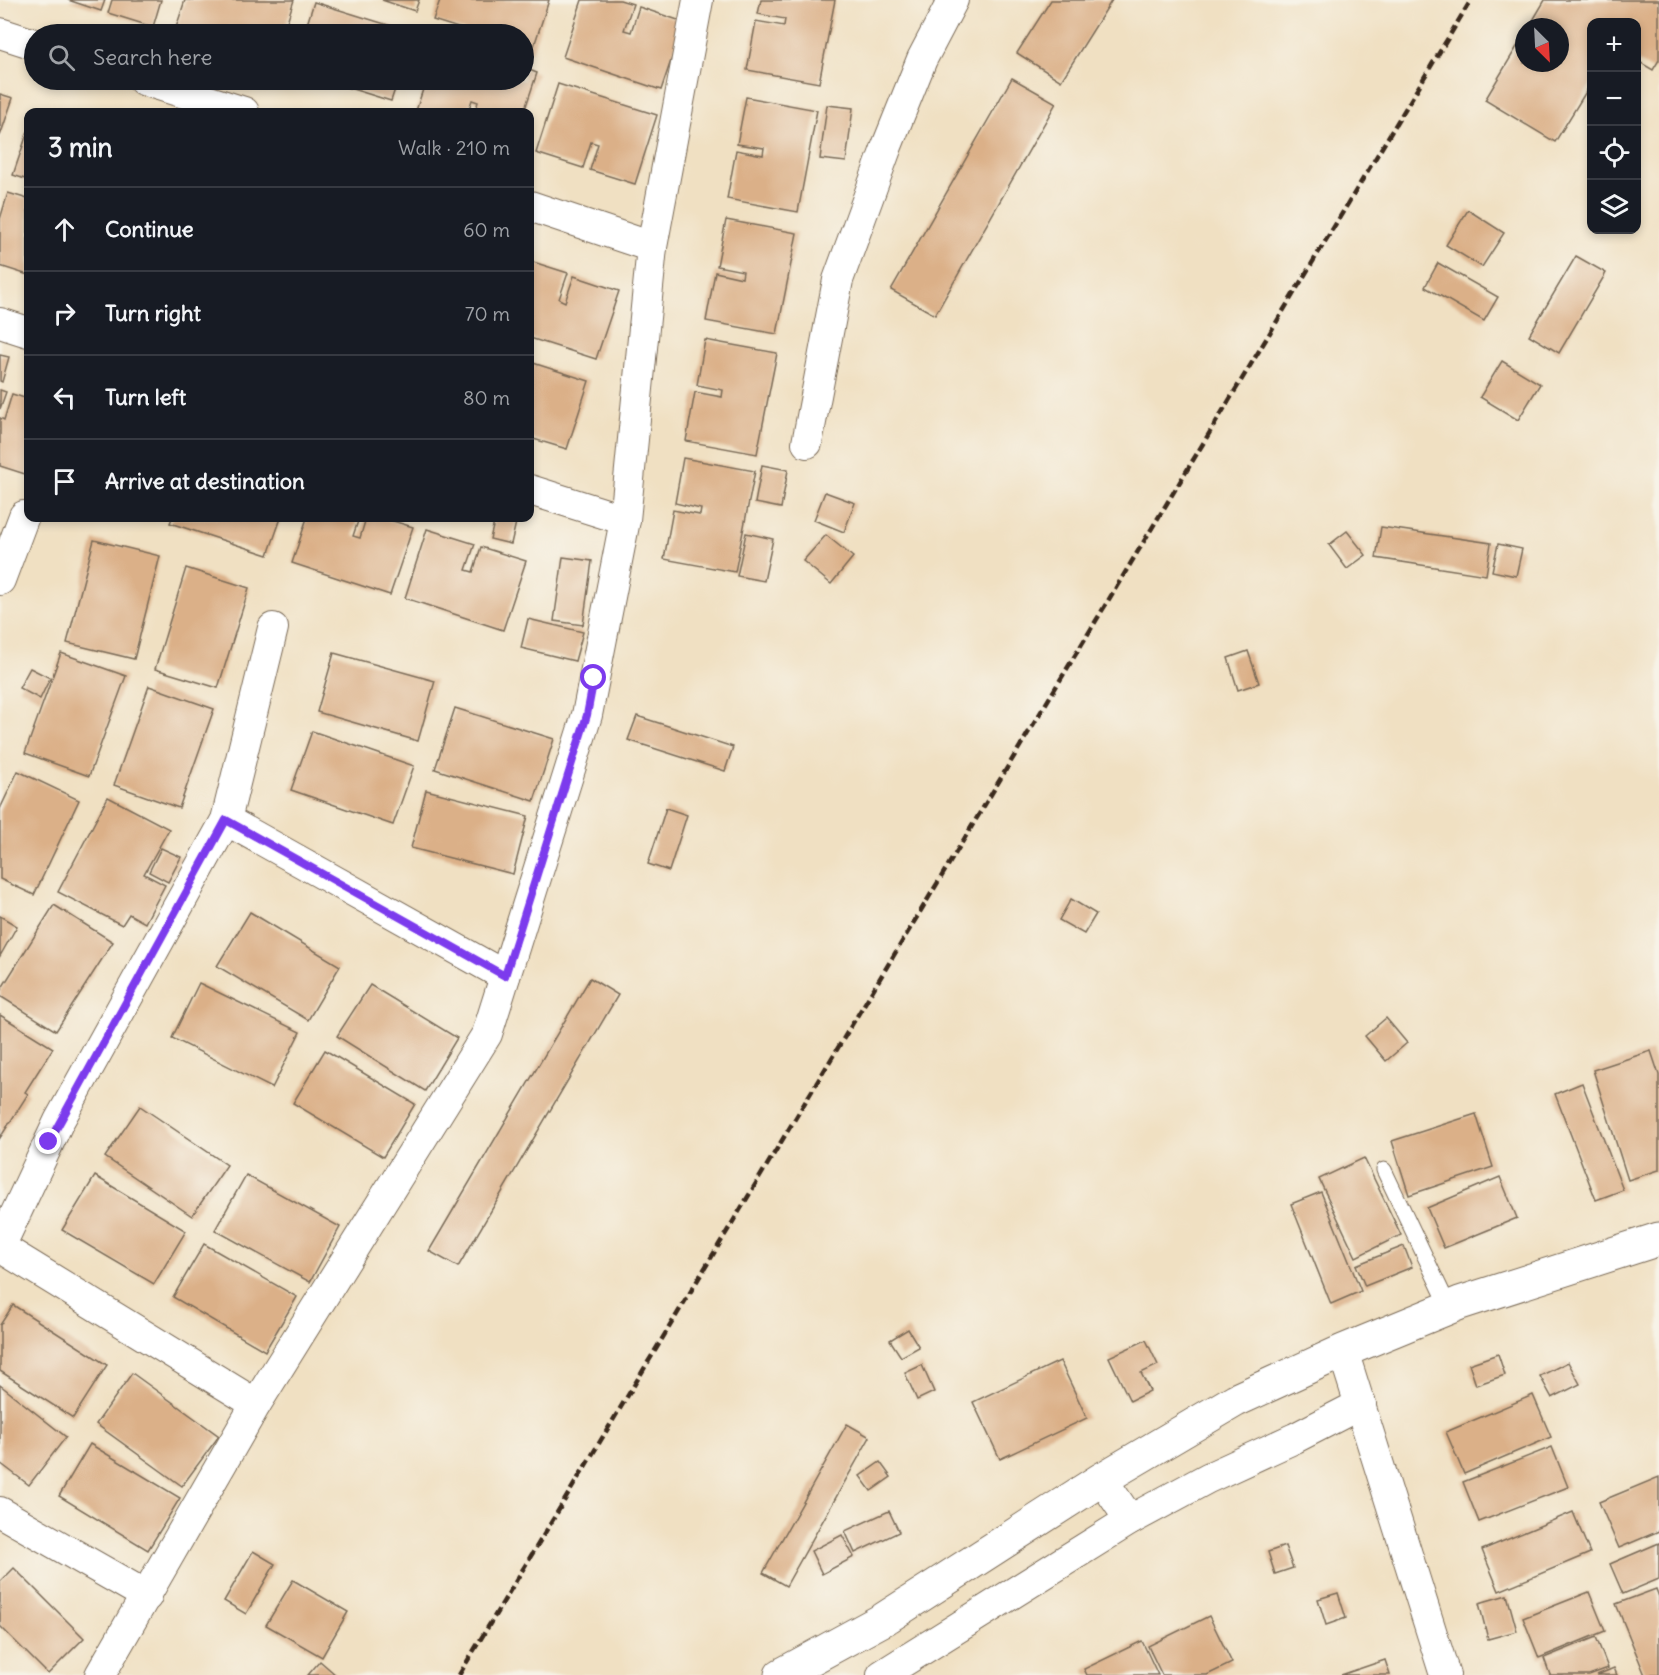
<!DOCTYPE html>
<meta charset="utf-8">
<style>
:root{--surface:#171b24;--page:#20242c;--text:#f1f3f6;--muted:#9ea1a6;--line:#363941}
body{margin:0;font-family:Delius,sans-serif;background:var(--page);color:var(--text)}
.controls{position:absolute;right:18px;top:18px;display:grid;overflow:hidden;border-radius:12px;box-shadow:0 3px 9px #0003}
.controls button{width:54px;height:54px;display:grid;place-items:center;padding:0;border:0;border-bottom:2px solid var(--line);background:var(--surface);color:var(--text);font:30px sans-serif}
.compass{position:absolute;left:1515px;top:18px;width:54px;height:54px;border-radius:50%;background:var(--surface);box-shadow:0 3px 9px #0003;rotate:156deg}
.stop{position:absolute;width:18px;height:18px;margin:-14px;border:4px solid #7c3aed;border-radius:50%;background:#fff}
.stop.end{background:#7c3aed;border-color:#fff;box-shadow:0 2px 6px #0008}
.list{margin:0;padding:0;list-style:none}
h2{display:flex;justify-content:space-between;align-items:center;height:78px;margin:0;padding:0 24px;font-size:26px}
h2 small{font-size:20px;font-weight:400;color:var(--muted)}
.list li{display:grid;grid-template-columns:39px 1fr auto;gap:18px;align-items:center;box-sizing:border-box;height:84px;padding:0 24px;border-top:2px solid var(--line)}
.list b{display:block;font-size:22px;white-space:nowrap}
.list em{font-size:20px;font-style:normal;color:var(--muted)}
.icon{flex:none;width:33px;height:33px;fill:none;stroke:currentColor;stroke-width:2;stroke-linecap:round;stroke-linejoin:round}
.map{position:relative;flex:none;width:1659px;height:1675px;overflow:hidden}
.search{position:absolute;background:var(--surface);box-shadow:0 3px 9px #0003;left:24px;top:24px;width:510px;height:66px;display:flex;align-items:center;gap:15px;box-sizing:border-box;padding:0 21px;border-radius:33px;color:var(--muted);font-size:22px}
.panel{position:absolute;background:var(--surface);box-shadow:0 3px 9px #0003;left:24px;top:108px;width:510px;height:414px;border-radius:12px}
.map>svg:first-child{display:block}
.building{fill:#dbb088}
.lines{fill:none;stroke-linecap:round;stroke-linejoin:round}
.lane-casing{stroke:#7a6a57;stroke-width:17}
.street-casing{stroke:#7a6a57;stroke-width:32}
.secondary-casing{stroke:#7a6a57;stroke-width:35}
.lane{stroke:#fff;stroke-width:15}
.street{stroke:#fff;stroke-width:30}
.secondary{stroke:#fff;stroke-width:33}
.rail{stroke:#3b2a1e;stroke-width:4.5;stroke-dasharray:9 4.5;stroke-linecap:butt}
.route{stroke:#7c3aed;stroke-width:8}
</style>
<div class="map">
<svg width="1659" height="1675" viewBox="0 0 1659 1675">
<rect width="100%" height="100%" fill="#f7f3e8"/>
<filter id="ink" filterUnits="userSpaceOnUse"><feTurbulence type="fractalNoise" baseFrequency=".0167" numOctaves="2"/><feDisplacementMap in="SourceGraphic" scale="12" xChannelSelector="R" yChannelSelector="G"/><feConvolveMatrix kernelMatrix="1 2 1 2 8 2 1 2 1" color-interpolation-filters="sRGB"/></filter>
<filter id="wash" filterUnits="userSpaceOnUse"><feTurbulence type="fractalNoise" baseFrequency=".008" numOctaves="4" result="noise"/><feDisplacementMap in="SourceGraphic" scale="24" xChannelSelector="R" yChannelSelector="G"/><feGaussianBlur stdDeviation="1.35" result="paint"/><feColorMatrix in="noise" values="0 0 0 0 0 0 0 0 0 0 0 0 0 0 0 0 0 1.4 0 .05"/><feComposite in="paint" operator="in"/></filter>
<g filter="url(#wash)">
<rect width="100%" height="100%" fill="#f0e0c2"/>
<g id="blocks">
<!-- building -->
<g class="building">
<polygon points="68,0 105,0 101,11"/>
<polygon points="112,0 161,0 153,27 108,13"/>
<polygon points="185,0 294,0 283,34 234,34 236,28 229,26 226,34 174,34"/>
<polygon points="382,0 419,0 415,11"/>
<polygon points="440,0 549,0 532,52 524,50 524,34 477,34 433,20"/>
<polygon points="582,0 620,0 633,4 624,30 631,32 639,7 684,22 661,90 563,57"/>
<polygon points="761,0 835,0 819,83 747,70 756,21 784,26 785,19 758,14"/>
<polygon points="1051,0 1112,0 1061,81 1017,53"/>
<polygon points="1545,0 1659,0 1659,60 1653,70 1636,60 1636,22 1592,22 1592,82 1555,142 1485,100 1524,35 1524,63 1560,63 1560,27 1529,27"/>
<polygon points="314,2 417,34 304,34"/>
<polygon points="524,68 537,73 524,112 475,112 478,102 472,100 468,112 422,112 416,111 426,80 524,80"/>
<polygon points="1012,78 1056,103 935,315 891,290"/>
<polygon points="322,80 341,80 339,85"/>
<polygon points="349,80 398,80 391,101 346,87"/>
<polygon points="558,84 657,115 635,184 590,170 598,144 591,142 583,168 536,153"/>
<polygon points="0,94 13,98 0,136"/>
<polygon points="746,97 817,110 798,212 727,199 736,150 763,155 764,148 737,144"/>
<polygon points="827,105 853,108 846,162 820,159"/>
<polygon points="36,107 53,112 34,112"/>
<polygon points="28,131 28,180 13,175"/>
<polygon points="8,193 28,199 28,275 0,266 0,219"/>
<polygon points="1468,210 1504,233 1482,267 1446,245"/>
<polygon points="726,220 797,233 777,334 706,321 715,272 742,278 743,271 717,266"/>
<polygon points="1576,256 1606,273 1559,353 1529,335"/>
<polygon points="530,261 568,273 559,299 565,302 574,276 619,291 596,359 530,338"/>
<polygon points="1438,263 1498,297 1484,321 1425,287"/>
<polygon points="705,340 777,353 757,454 686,441 695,392 722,397 723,390 697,385"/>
<polygon points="0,355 9,357 2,382 0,381"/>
<polygon points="1502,361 1540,384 1518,420 1480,397"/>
<polygon points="530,362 589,381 567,449 530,438"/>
<polygon points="0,390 6,392 0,409"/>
<polygon points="12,394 28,399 28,475 0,466 0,418 4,420"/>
<polygon points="683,458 755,471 735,572 664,559 673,510 700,515 701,509 675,503"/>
<polygon points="762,465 788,470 781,508 755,503"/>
<polygon points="825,492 855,503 844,532 814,520"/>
<polygon points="172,518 281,518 268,555 170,523"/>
<polygon points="307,518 359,518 353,536 360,538 366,518 383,518 413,527 390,595 292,563"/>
<polygon points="495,518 517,518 511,544 490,539"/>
<polygon points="1381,527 1491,543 1486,575 1376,558"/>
<polygon points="427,529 475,544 466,570 473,572 481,547 526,561 503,630 405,598"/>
<polygon points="1347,531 1366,555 1347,569 1329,545"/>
<polygon points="746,533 773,539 764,581 737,576"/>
<polygon points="826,535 853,557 831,584 803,561"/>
<polygon points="94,540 160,556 134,659 67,643"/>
<polygon points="1498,544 1522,549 1516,576 1492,571"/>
<polygon points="563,557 592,561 583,625 554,621"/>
<polygon points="186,568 249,588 218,688 155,669"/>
<polygon points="528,619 583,632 575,661 521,648"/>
<polygon points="1248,651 1259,683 1238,690 1228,658"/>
<polygon points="61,653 126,676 89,776 25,753"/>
<polygon points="334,653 435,681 418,741 317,712"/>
<polygon points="30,668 50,678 40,699 19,688"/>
<polygon points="149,686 214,709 179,808 114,785"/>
<polygon points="455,708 554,739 534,801 435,769"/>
<polygon points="637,716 733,747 725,771 628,740"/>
<polygon points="312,731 414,766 393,825 291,790"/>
<polygon points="18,771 79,800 34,895 0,879 0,809"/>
<polygon points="426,790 528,816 513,874 411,848"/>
<polygon points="108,797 169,829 144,874 165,885 145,923 129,914 122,925 58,892"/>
<polygon points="666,808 687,815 669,871 648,864"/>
<polygon points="161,848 181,857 168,882 149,872"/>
<polygon points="1071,899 1096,914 1084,934 1059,920"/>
<polygon points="54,905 113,942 56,1031 0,996 0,991"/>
<polygon points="250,912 340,966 308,1020 217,966"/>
<polygon points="0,916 17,926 0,956"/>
<polygon points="590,978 618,995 458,1267 429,1251"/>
<polygon points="199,983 300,1032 272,1088 172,1038"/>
<polygon points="370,985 457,1038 425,1091 337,1036"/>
<polygon points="0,1015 53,1048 25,1092 28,1094 0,1138"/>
<polygon points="1386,1018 1407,1043 1386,1061 1365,1036"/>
<polygon points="325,1050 415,1104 383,1157 293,1103"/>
<polygon points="1651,1051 1659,1075 1659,1170 1628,1180 1593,1070"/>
<polygon points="1582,1083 1623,1190 1596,1200 1555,1094"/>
<polygon points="140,1106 227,1165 192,1216 105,1157"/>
<polygon points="1476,1114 1493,1167 1409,1195 1392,1141"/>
<polygon points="1364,1158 1401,1235 1356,1257 1319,1179"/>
<polygon points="246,1175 340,1227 310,1282 215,1230"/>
<polygon points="95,1176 186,1231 154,1284 62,1230"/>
<polygon points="1500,1177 1517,1218 1444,1248 1427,1208"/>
<polygon points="1321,1192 1361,1291 1331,1304 1291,1204"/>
<polygon points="204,1244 297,1297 265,1351 173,1297"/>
<polygon points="1404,1246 1412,1267 1365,1286 1356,1265"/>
<polygon points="13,1305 107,1365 73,1418 0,1371 0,1325"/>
<polygon points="908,1329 919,1347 901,1357 890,1340"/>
<polygon points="1146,1340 1158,1365 1141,1373 1150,1391 1130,1401 1109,1357"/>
<polygon points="1498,1354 1505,1375 1476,1385 1469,1364"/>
<polygon points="1060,1361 1087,1418 1000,1459 973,1402"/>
<polygon points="1568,1362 1580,1384 1552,1398 1540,1376"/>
<polygon points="922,1365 934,1392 917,1400 905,1373"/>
<polygon points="132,1373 219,1436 182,1486 96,1424"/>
<polygon points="0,1385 66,1437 29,1485 0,1463"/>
<polygon points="1533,1395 1551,1437 1464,1474 1446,1432"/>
<polygon points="847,1424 870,1437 786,1586 763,1573"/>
<polygon points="90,1444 180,1498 148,1550 59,1496"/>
<polygon points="1552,1447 1568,1487 1479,1522 1463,1482"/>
<polygon points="880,1462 891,1477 871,1491 860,1476"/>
<polygon points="1659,1477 1659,1531 1619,1548 1599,1502"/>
<polygon points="889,1511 899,1532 855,1553 845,1531"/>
<polygon points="1573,1512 1590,1553 1499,1591 1482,1550"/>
<polygon points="842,1535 854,1557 822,1574 811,1551"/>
<polygon points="1659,1543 1659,1579 1623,1594 1610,1564"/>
<polygon points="1285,1546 1293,1568 1275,1574 1268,1552"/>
<polygon points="253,1551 275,1564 246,1614 224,1601"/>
<polygon points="14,1568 84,1638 48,1674 0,1626 0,1582"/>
<polygon points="293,1580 348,1612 322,1657 266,1625"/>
<polygon points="1656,1589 1659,1597 1659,1675 1645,1675 1616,1604"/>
<polygon points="1589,1592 1605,1631 1539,1658 1523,1618"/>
<polygon points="1338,1593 1346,1618 1326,1625 1318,1599"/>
<polygon points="1507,1595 1517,1631 1488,1639 1479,1603"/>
<polygon points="1209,1616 1232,1663 1207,1675 1162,1675 1148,1646"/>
<polygon points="1596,1637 1608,1668 1589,1675 1550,1675 1544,1658"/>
<polygon points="1142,1641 1158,1675 1087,1675 1084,1669"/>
<polygon points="1385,1660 1390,1675 1341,1675"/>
<polygon points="320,1661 336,1675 308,1675"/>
<polygon points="1614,1668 1617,1675 1597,1675"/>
</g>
</g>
</g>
<g filter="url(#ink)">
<use href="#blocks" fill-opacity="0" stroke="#7a6a57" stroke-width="1.5"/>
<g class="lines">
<!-- lane casing -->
<g class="lane-casing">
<polyline id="lane" points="1384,1170 1449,1307"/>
</g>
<!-- street casing -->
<g class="street-casing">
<g id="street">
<polyline points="0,33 34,44"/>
<polyline points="143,80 244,112"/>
<polyline points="530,206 652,247"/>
<polyline points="0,323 28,332"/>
<polyline points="807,443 838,280 887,146 922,59 953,0"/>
<polyline points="530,490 625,520"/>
<polyline points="0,580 24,516"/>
<polyline points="226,820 505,976"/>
<polyline points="0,1247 59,1121 226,820 273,628"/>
<polyline points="0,1247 256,1404"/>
<polyline points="1343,1351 1445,1675"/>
<polyline points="1102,1479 1130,1520"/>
<polyline points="0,1512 147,1596"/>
<polyline points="100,1675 256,1404 487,1034 587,715 625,520 652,247 698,0"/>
<polyline points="882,1675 1130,1520 1208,1478 1295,1438 1361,1404"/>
</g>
</g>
<!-- secondary casing -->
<g class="secondary-casing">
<polyline id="secondary" points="781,1675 884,1619 1102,1479 1236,1400 1343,1351 1460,1303 1659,1239"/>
</g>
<!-- lane -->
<use href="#lane" class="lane"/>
<!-- street -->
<use href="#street" class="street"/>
<!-- secondary -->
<use href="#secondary" class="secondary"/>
<!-- rail -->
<polyline class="rail" points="459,1675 1471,0"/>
</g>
</g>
<g class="lines" filter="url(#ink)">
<!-- route -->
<polyline class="route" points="49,1142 226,820 505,976 587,715 594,678"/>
</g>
</svg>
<div class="controls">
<button>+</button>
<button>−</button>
<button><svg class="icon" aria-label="locate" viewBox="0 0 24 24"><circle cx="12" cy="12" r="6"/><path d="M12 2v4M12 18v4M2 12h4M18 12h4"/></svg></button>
<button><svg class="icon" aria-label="layers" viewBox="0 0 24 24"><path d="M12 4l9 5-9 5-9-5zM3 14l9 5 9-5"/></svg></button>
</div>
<svg class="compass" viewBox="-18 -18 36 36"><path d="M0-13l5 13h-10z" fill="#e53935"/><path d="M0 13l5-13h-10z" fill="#9ea1a6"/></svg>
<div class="stop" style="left:594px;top:678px"></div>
<div class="stop end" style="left:49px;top:1142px"></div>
<div class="search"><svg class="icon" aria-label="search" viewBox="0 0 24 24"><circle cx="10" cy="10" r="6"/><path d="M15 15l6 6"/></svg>Search here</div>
<section class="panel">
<h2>3 min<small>Walk · 210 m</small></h2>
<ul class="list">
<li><svg class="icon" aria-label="ahead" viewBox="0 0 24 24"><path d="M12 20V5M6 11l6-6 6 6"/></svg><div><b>Continue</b></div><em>60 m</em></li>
<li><svg class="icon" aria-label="right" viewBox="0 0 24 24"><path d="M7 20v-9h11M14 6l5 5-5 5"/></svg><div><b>Turn right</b></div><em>70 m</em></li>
<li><svg class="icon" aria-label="left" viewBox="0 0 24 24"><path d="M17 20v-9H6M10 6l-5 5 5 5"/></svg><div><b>Turn left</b></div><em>80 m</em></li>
<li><svg class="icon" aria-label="arrive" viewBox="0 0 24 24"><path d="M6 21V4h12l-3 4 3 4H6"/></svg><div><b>Arrive at destination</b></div></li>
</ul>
</section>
</div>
